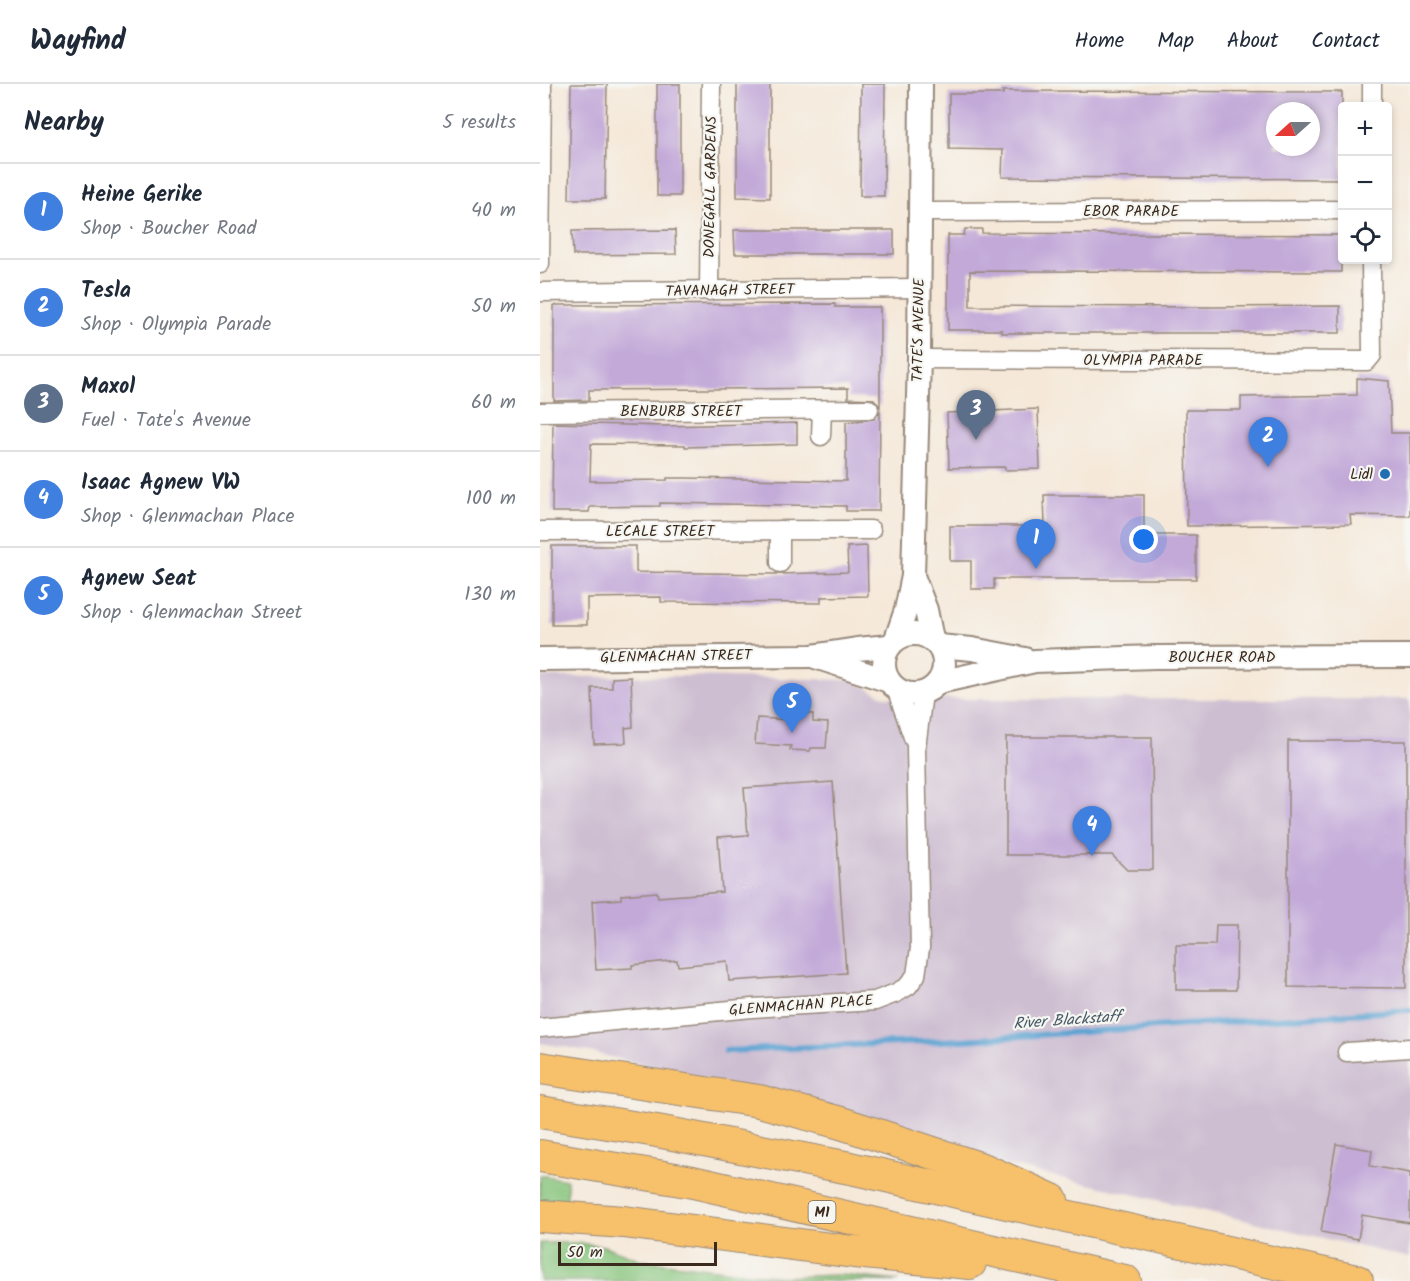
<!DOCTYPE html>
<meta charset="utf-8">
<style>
:root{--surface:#fff;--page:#f2f2f3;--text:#1f2937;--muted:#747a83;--line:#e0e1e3;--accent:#db2777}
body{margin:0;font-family:Kalam,sans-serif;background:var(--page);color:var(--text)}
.controls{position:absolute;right:18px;top:18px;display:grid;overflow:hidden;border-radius:6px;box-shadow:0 3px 9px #0003}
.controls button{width:54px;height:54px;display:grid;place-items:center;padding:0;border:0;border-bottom:2px solid var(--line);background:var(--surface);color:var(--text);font:30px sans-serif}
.compass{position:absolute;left:726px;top:18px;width:54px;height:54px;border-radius:50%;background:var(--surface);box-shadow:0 3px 9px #0003;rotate:249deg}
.scale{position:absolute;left:18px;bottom:15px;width:159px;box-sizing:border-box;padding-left:6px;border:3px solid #3b2a1e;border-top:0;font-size:16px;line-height:21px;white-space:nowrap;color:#3b2a1e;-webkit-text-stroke:4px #f6f6f2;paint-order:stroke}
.you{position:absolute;left:604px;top:456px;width:21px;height:21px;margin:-15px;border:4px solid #fff;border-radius:50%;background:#1a73e8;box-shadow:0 0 0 9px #1a73e833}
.badge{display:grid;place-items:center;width:39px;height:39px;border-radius:50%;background:var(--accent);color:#fff;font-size:20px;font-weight:700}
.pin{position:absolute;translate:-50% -50px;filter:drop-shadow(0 2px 3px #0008)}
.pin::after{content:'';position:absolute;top:32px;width:21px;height:18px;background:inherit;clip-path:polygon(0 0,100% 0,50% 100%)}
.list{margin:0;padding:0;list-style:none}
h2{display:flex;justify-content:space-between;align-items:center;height:78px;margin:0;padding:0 24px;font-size:26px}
h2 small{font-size:20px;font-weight:400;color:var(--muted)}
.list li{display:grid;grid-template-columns:39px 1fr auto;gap:18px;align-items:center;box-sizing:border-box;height:96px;padding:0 24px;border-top:2px solid var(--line)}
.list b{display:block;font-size:22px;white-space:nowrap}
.list p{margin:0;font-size:20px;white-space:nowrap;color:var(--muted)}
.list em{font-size:20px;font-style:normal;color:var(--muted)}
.icon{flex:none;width:33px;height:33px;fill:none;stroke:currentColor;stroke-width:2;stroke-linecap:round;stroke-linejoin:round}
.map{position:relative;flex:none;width:870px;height:1197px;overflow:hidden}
header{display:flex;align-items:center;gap:36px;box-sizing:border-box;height:84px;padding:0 30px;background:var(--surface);border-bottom:2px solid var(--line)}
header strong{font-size:28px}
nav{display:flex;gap:33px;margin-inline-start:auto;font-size:21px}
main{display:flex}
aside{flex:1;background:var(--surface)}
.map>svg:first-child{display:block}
.industrial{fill:#cebed1}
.green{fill:#87c47b;stroke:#61774c;stroke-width:1.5}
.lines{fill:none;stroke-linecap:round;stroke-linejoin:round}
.stream{stroke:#5aa2d1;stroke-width:6}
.building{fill:#c2a9d8;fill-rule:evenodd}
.minor-casing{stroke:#98897b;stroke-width:21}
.tertiary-casing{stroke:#98897b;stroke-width:26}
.motorway-casing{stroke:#98897b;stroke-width:34}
.minor{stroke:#fff;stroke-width:18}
.tertiary{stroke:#fff;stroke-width:22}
.motorway{stroke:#f7c06b;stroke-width:32}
.poi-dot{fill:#1f6fb2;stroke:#f6f6f2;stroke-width:2}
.labels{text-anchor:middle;stroke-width:4.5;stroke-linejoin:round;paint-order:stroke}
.shield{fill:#f6f6f2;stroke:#73675e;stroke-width:1.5}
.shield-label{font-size:14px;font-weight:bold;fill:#3b2a1e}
.street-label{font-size:15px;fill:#3b2a1e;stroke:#f6f6f2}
.poi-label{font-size:15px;fill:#3b2a1e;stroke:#f6f6f2;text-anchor:end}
.water-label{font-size:16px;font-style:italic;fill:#475a66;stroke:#f6f6f2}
</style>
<header>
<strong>Wayfind</strong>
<nav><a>Home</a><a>Map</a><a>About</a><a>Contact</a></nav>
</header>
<main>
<aside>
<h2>Nearby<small>5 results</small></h2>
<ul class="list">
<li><span class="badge" style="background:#3f7fe0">1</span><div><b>Heine Gerike</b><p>Shop · Boucher Road</p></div><em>40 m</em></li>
<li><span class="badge" style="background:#3f7fe0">2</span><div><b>Tesla</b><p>Shop · Olympia Parade</p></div><em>50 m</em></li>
<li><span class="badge" style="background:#5c6f8a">3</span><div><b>Maxol</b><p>Fuel · Tate's Avenue</p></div><em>60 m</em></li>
<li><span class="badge" style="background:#3f7fe0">4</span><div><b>Isaac Agnew VW</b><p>Shop · Glenmachan Place</p></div><em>100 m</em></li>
<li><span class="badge" style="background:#3f7fe0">5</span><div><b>Agnew Seat</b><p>Shop · Glenmachan Street</p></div><em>130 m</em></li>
</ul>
</aside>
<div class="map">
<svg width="870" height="1197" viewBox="0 0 870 1197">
<rect width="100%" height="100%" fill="#f6f6f2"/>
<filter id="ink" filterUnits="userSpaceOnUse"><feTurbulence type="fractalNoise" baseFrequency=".0167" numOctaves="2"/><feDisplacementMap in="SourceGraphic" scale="12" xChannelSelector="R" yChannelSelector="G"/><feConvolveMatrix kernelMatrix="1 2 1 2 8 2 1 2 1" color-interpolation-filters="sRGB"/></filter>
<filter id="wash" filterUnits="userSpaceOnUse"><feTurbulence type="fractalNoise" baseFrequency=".008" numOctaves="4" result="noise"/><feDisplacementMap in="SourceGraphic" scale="24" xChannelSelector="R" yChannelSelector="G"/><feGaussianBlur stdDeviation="1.35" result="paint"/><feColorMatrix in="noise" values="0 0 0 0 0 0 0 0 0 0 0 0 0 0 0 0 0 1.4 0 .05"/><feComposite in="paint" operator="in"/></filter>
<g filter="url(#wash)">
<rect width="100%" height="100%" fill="#f5e8d8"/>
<!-- industrial -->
<polygon class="industrial" points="156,592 312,596 345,613 428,615 870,615 870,1174 457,1079 254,1015 32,964 0,959 0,593"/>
<!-- green -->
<g class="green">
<polygon points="0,1091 27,1096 27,1118 0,1117"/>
<polygon points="0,1159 36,1159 64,1162 101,1176 241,1193 300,1191 358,1197 0,1197"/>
</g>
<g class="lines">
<!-- stream -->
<polyline class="stream" points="186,967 423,956 870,926"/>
</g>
<g id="blocks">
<!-- building -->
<g class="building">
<polygon points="31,0 67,0 65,115 29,115"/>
<rect x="117" y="0" width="23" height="112"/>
<polygon points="197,0 230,0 230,114 197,113"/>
<polygon points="321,0 345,0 344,112 320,112"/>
<path d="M 463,7 L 802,8 L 802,95 L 462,93 L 463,66 L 409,65 L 409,10 L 463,10 ZM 735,27 L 771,27 L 771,63 L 735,63 Z"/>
<polygon points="425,145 442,145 442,149 801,151 801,188 430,187 430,222 672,223 800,222 800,249 462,249 462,246 408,246 408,151 424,151"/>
<polygon points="135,146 136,170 33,171 32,147"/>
<polygon points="194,146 354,146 354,170 195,170"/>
<polygon points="295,220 295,223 340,223 340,323 334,315 308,314 308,304 49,306 49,316 14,317 14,221"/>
<polygon points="817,294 849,297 851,349 870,349 870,432 810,431 811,440 647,442 646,326 701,326 701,313 817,311"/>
<polygon points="498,325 500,385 465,386 465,383 409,384 407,329"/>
<polygon points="340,327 339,427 306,427 306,422 120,419 120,422 50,423 49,428 12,428 13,339 125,342 257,339 257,360 145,363 145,361 51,360 50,397 127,396 127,394 145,394 306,397 306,338 334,335"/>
<polygon points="504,411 604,411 604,451 656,451 656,495 454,495 454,505 431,505 431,477 410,477 410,442 505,442"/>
<polygon points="12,462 96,462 96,488 239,490 308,488 307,463 327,462 328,512 281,513 281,519 121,518 121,513 47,514 47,541 12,541"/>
<polygon points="91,593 93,643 85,644 86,659 54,660 52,604 72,604 72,594"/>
<polygon points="251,629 273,630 273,638 288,639 286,664 271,664 270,667 250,666 251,662 215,660 217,634 251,636"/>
<polygon points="466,653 612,653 613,786 587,786 572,771 466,771"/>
<polygon points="748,657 866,657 866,904 748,903"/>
<polygon points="293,698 306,889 189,897 187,877 138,882 137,876 92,881 92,884 56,886 52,817 81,815 81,811 117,808 118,813 182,808 178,753 208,751 204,704"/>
<polygon points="676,841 697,841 696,906 636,906 636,861 675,861"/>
<polygon points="796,1060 832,1066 830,1082 870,1089 870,1139 822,1131 818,1155 781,1148"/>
</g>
</g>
</g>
<g filter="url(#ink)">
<use href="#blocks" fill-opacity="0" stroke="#98897b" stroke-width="1.5"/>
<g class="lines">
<!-- minor casing -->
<g class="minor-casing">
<g id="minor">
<polyline points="832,22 832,0"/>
<polyline points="380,126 391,128 802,126"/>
<polyline points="0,180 2,0"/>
<polyline points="169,207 171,0"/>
<polyline points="0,208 379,204"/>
<polyline points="379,275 827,277 832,271 831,176"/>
<polyline points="0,328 329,325"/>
<polyline points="281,352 282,326"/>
<polyline points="240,446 240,479"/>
<polyline points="0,447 331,446"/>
<polyline points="356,604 374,656"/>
<polyline points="0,944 212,924 335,917 356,909 368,902 376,891 380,864 376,664 383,609"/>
<polyline points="807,968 870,964"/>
</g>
</g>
<!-- tertiary casing -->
<g class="tertiary-casing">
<g id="tertiary">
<polyline points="373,492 386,526 392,555"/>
<circle cx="374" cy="580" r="30"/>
<polyline points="356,555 366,526 373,492 379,275 381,0"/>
<polyline points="399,562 432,565 485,575"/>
<polyline points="275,573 349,597"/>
<polyline points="0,575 271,572 317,565 349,562"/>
<polyline points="399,598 495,577 615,573 870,572"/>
</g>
</g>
<!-- motorway casing -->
<g class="motorway-casing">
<g id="motorway">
<polyline points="0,984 219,1017 301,1039 445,1086 512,1116"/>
<polyline points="0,1028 117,1047 310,1084 817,1197"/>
<polyline points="0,1072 153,1098 585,1197"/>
<polyline points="0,1132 84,1138 314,1168 430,1179"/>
</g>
</g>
<!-- minor -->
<use href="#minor" class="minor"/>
<!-- tertiary -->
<use href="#tertiary" class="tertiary"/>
<!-- motorway -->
<use href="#motorway" class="motorway"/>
</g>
</g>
<!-- markers -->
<circle class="poi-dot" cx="845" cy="390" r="6"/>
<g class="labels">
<!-- shield labels -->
<rect class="shield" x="268.5" y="1117" width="27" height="22" rx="4.5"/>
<g class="shield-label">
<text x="282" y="1133">M1</text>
</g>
<!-- street labels -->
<g class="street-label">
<text transform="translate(170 103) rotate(-89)" y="5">DONEGALL GARDENS</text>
<text x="591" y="132">EBOR PARADE</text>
<text transform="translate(190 206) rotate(-1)" y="5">TAVANAGH STREET</text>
<text transform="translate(378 246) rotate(-89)" y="5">TATE'S AVENUE</text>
<text x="603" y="281">OLYMPIA PARADE</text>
<text x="141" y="332">BENBURB STREET</text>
<text x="120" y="452">LECALE STREET</text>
<text transform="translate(136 572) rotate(-1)" y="5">GLENMACHAN STREET</text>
<text x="682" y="578">BOUCHER ROAD</text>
<text transform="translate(261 921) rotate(-4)" y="5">GLENMACHAN PLACE</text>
</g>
<!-- poi labels -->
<g class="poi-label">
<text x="833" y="395">Lidl</text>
</g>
<!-- water labels -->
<g class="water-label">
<text transform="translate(527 935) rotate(-4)" y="6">River Blackstaff</text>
</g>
</g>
</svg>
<div class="controls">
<button>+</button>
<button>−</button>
<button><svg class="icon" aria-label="locate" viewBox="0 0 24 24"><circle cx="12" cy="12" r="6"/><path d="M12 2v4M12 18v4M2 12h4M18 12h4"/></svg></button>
</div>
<svg class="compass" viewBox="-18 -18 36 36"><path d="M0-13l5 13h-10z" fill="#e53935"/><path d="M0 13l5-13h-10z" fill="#747a83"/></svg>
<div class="scale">50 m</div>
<div class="you"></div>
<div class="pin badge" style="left:496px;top:485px;background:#3f7fe0">1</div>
<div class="pin badge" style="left:728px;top:383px;background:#3f7fe0">2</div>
<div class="pin badge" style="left:436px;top:356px;background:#5c6f8a">3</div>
<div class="pin badge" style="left:552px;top:772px;background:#3f7fe0">4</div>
<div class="pin badge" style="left:252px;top:649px;background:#3f7fe0">5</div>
</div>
</main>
